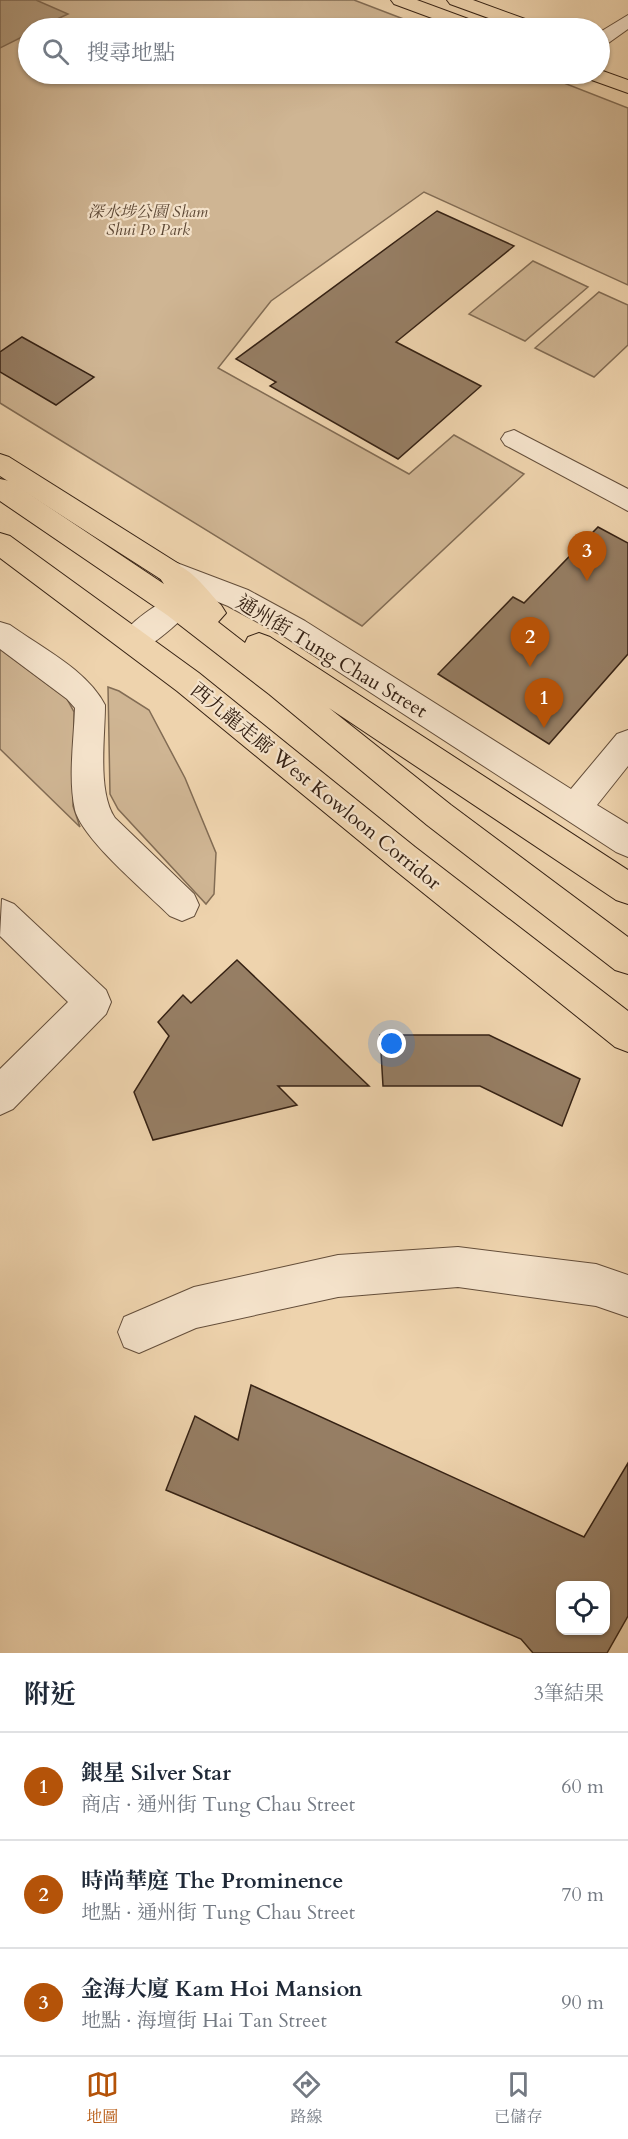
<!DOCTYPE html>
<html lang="zh-TW">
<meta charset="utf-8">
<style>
:root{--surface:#fff;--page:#f2f2f3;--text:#1f2937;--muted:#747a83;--line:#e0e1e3;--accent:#b45309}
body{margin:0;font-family:Cardo,"Noto Serif TC",serif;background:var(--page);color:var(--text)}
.controls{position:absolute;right:18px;bottom:18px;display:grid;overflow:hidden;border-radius:12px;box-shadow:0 2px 4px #0004}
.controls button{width:54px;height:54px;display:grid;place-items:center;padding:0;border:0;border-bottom:2px solid var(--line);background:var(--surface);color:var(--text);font:30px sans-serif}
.you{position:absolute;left:392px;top:1044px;width:21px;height:21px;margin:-15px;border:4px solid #fff;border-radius:50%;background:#1a73e8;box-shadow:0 0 0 9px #1a73e833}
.badge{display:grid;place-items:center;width:39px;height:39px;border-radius:50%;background:var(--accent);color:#fff;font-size:20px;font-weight:700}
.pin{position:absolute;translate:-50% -50px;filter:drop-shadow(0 2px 3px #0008)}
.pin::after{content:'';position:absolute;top:32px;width:21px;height:18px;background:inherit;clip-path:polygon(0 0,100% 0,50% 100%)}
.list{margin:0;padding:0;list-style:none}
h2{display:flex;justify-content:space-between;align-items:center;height:78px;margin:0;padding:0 24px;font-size:26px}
h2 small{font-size:20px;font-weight:400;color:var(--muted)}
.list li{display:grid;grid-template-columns:39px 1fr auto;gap:18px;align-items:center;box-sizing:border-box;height:108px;padding:0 24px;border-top:2px solid var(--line)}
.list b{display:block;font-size:22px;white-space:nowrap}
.list p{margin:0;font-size:20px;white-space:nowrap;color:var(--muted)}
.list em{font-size:20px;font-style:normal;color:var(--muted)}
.icon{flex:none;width:33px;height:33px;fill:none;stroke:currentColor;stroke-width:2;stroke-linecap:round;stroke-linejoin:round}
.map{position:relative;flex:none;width:628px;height:1653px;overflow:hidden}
.search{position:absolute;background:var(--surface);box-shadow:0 2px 4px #0004;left:18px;right:18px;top:18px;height:66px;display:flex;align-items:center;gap:15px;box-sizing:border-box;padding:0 21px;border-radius:33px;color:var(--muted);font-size:22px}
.sheet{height:402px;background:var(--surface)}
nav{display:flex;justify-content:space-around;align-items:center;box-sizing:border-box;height:84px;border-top:2px solid var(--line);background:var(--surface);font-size:16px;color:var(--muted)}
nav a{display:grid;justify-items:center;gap:3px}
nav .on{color:var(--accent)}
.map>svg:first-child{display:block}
.green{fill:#cfb593;stroke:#826c54;stroke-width:1.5}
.water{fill:#af9779;stroke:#7f6851;stroke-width:1.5}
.building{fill:#967e64;stroke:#362214;stroke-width:1.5;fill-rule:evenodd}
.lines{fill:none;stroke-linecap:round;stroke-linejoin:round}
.minor-casing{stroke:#644e3a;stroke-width:2}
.major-casing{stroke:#362214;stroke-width:2}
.highway-casing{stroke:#362214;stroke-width:2}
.minor{fill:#f4e2ca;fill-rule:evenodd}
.major{fill:#eed3ad;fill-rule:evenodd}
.highway{fill:#eed3ad;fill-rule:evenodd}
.labels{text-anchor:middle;stroke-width:4.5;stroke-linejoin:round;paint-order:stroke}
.far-park-label{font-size:16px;font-style:italic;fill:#5c4734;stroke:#f4e2ca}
.street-label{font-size:20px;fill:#362214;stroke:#f4e2ca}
</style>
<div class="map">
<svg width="628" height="1653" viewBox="0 0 628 1653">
<rect width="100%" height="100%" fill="#eed3ad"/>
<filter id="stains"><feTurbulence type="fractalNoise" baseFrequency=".00333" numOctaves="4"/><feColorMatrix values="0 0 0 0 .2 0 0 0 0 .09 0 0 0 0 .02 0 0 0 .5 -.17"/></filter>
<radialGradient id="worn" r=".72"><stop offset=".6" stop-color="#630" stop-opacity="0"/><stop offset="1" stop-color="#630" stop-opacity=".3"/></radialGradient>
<!-- green -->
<g class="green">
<polygon points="0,0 354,0 427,28 28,28 28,74 541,74 628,108 628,285 424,192 271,301 218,368 409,474 454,435 524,474 362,626 0,403"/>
<polygon points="533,261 588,287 525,341 469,314"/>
<polygon points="599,292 628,305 628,345 594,377 535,348"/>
<polygon points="0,649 67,699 74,712 73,806 80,827 0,749"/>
<polygon points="108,687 119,691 149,710 185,778 216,853 214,894 206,904 118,809 110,794"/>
</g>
<!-- water -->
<polygon class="water" points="0,0 36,0 68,14 38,28 28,28 28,34 0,48"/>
<!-- building -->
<g class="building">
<polygon points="437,211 514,246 396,342 481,386 398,459 270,386 276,382 236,359"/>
<polygon points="22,337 94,377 56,405 0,372 0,352"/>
<polygon points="598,527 628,543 628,654 549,744 438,674 513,597 524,603"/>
<polygon points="237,960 369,1086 278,1086 297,1105 153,1140 134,1092 169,1036 158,1022 183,995 191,1003"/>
<polygon points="380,1035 489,1035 580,1079 562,1126 480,1086 383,1086"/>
<path d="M 251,1385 L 584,1537 L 628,1463 L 628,1616 L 607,1653 L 533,1653 L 521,1639 L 166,1490 L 195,1416 L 238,1440 ZM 561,1586 L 606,1586 L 606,1630 L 561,1630 Z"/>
</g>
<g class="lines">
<!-- minor casing -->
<g class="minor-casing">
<g id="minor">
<polygon points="628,15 628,29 607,44 600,46 600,32"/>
<polygon points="514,430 628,489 628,511 505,445 501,439 505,433"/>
<polygon points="169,560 248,590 305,621 571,789 617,734 628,730 628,766 597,805 628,824 628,857 616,852 285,637 228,606 159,578 155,571 159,564"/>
<path d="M 177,596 L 187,599 L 192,607 L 187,615 C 169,629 147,656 124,648 L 119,640 C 129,622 158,602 177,596 Z"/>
<path d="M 0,622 L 10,625 C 42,648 87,670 105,705 C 105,737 97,792 115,818 L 194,894 L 199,905 L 194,916 L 182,921 L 170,916 C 146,892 83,840 75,810 C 68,778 74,740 75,708 L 67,699 L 0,649 Z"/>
<polygon points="2,899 14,904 106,990 111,1002 106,1014 13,1109 0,1115 0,1069 68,1002 0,936"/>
<polygon points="458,1247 596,1264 628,1275 628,1317 596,1306 458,1287 338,1297 196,1328 139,1353 124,1347 118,1332 124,1317 194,1287 338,1255"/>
</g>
</g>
<!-- major casing -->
<g class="major-casing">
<g id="major">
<polygon points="391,0 417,0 482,24 484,28 459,28 394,4"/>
<polygon points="447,0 473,0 539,24 541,28 516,28 450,4"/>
<polygon points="600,70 628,80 628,93 586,78 583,74 600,74"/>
<polygon points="0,454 9,457 179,564 183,571 179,578 169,582 159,578 0,476"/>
</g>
</g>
<!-- highway casing -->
<g class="highway-casing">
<g id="highway">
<path d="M 0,479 L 10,481 L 164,584 L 155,571 L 159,564 C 184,556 205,589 221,605 L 226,613 L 218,622 L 245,643 L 248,637 L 259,633 L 270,637 L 628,870 L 628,904 L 616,900 L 329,708 L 451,805 L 628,937 L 628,974 L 615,970 L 427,825 L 269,694 L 167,615 L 0,501 Z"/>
<polygon points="0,533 10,536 199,673 415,847 628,1011 628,1052 615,1047 391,867 177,691 0,558"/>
</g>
</g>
<!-- minor -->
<use href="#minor" class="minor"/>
<!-- major -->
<use href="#major" class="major"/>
<!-- highway -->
<use href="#highway" class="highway"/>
</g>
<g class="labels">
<!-- far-park labels -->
<g class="far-park-label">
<text x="148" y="217">深水埗公園 Sham<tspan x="148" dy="18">Shui Po Park</tspan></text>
</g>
<!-- street labels -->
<g class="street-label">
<text transform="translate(332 656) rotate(31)" y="7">通州街 Tung Chau Street</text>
<text transform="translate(316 786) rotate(39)" y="7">西九龍走廊 West Kowloon Corridor</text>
</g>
</g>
<rect width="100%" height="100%" filter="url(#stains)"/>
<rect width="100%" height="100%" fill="url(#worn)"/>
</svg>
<div class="controls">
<button><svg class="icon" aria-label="locate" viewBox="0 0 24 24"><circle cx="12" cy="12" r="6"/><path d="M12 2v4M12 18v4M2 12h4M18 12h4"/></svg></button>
</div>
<div class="you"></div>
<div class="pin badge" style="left:544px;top:728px">1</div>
<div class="pin badge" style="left:530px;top:667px">2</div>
<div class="pin badge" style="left:587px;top:581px">3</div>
<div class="search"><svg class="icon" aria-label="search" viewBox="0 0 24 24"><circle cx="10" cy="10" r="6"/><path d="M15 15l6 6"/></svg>搜尋地點</div>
</div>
<section class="sheet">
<h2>附近<small>3筆結果</small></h2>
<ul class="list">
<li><span class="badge">1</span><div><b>銀星 Silver Star</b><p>商店 · 通州街 Tung Chau Street</p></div><em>60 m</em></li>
<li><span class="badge">2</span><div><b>時尚華庭 The Prominence</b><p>地點 · 通州街 Tung Chau Street</p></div><em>70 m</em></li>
<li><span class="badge">3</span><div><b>金海大廈 Kam Hoi Mansion</b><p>地點 · 海壇街 Hai Tan Street</p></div><em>90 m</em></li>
</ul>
</section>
<nav>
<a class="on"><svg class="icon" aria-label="map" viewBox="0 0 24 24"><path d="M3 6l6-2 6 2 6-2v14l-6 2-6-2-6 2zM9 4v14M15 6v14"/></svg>地圖</a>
<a><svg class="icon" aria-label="directions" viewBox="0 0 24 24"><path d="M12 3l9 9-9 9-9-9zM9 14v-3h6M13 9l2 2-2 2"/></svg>路線</a>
<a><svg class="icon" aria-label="saved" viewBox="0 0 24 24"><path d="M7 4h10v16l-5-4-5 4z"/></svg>已儲存</a>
</nav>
